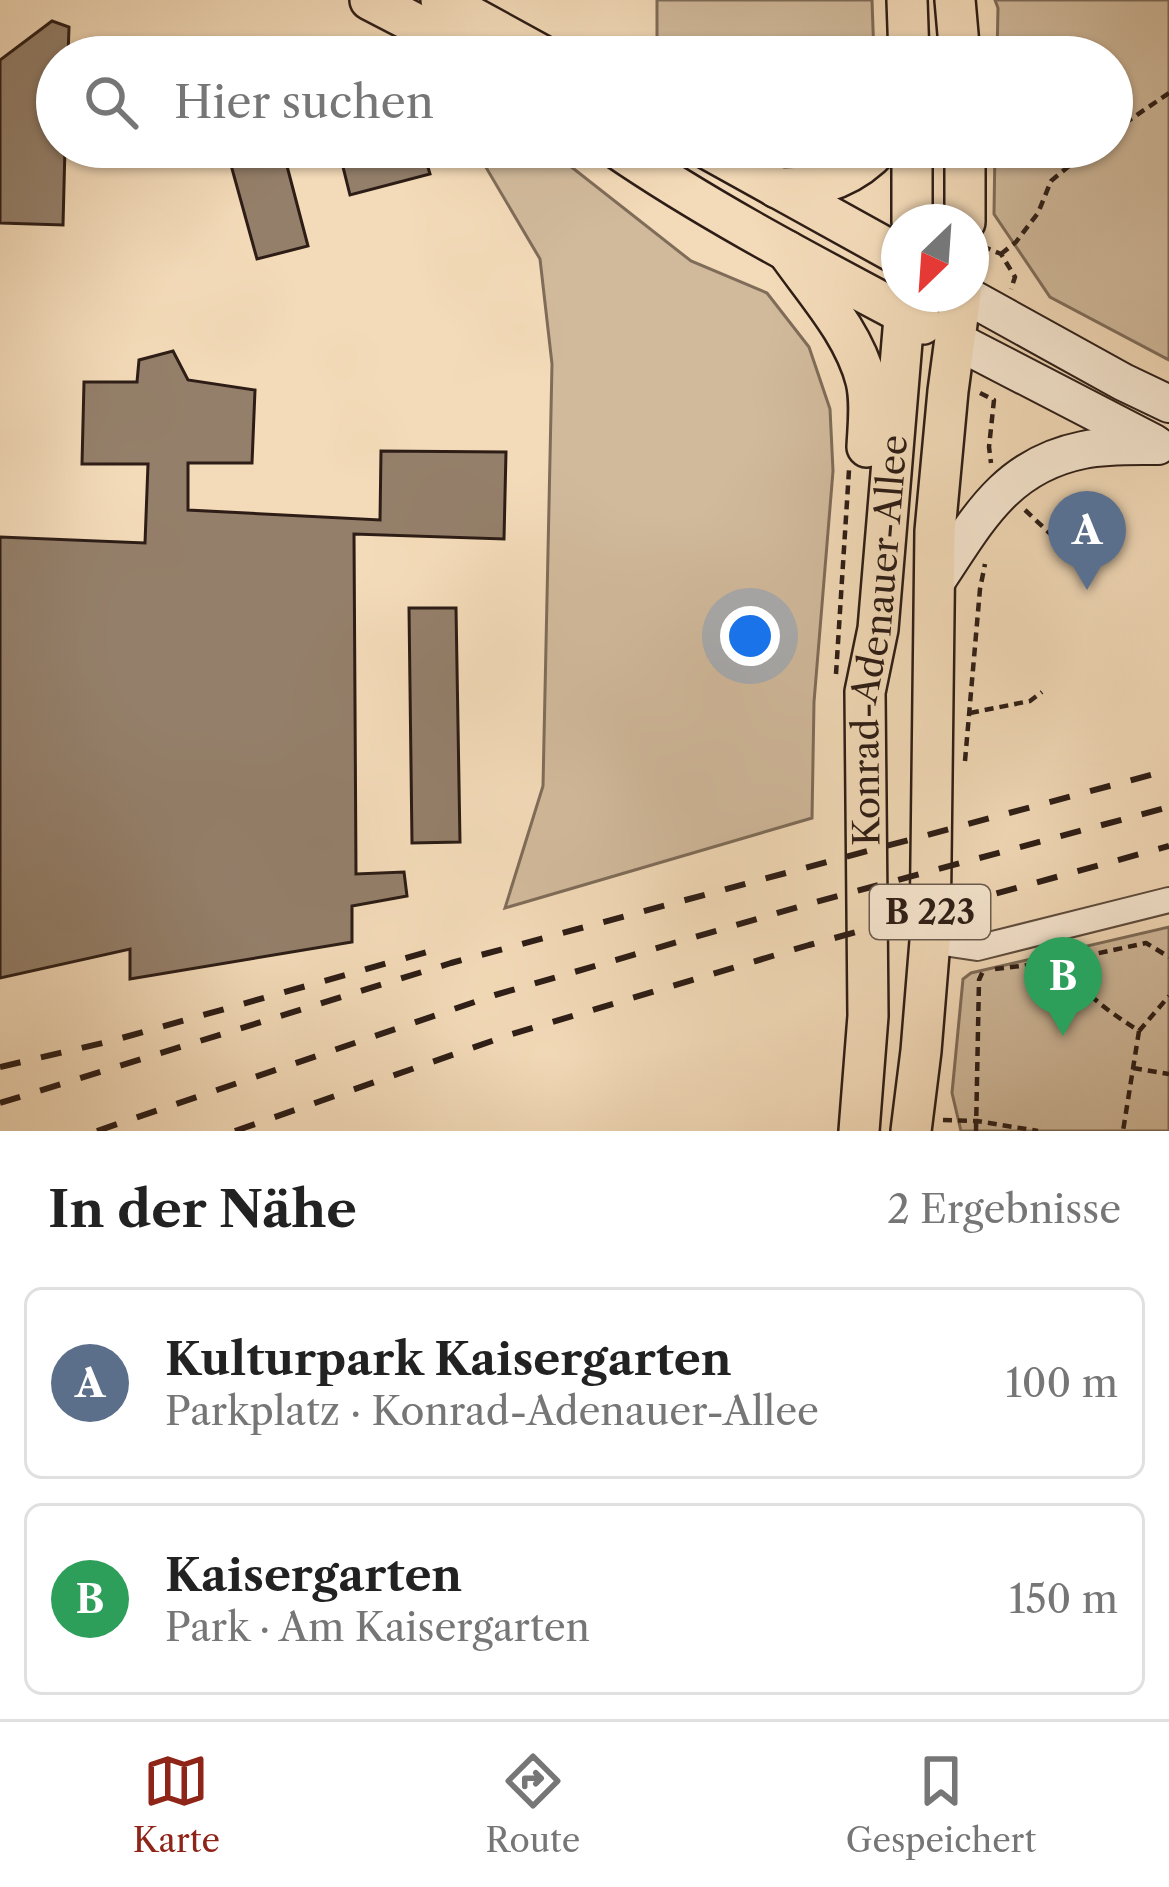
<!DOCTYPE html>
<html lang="de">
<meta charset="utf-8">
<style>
:root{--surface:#fff;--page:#f2f2f2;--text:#222;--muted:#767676;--line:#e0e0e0;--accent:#8f2418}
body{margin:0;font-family:"Libre Caslon Text",serif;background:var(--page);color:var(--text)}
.compass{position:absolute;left:881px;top:204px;width:108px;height:108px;border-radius:50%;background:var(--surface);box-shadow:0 3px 9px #0004;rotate:205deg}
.you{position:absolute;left:750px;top:636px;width:42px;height:42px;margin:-30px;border:9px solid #fff;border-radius:50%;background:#1a73e8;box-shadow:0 0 0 18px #1a73e833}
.badge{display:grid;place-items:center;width:78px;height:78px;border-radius:50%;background:var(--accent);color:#fff;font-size:39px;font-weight:700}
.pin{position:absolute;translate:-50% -99px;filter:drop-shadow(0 3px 6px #0008)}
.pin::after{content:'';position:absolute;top:63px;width:42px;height:36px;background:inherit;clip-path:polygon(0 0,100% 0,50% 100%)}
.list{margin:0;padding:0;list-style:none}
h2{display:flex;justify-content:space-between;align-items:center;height:156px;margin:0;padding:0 48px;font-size:51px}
h2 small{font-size:39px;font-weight:400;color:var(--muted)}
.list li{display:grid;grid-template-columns:78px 1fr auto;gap:36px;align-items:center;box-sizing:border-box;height:192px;margin:0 24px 24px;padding:0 24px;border:3px solid var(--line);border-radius:18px}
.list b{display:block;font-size:45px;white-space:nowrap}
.list p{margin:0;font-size:39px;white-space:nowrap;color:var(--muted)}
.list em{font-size:39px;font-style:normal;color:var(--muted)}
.icon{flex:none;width:66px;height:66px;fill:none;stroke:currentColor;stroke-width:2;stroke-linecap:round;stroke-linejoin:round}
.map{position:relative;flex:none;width:1169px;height:1131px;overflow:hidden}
.search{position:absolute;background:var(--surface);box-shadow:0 3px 9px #0004;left:36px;right:36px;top:36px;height:132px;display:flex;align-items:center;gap:30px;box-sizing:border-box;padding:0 42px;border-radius:66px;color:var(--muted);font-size:45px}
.sheet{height:588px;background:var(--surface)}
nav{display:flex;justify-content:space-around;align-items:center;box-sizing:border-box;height:168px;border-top:3px solid var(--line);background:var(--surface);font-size:33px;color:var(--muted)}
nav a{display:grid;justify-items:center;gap:6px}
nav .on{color:var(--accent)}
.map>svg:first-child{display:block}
.green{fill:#d1ba9c;stroke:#7f6c59;stroke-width:3}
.building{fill:#947f6a;stroke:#2d1d16;stroke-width:3}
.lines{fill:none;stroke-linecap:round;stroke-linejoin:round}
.street-casing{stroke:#5e4c3e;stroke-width:28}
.secondary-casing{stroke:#2d1d16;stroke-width:40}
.primary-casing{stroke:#2d1d16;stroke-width:44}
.path{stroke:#2d1d16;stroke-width:4.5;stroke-dasharray:9 6;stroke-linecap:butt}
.street{stroke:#f7e7d1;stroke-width:24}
.secondary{stroke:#f7e7d1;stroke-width:36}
.primary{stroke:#f3dab8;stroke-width:39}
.rail{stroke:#2d1d16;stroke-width:6;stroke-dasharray:21 21;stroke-linecap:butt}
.labels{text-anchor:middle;stroke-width:9;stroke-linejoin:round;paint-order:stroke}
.shield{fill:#f7e7d1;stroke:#6a5a4e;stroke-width:3}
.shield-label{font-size:33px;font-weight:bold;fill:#2d1d16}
.street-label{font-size:36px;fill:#2d1d16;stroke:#f7e7d1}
</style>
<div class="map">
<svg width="1169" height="1131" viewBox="0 0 1169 1131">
<rect width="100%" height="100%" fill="#f3dab8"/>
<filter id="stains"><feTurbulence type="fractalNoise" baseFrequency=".00167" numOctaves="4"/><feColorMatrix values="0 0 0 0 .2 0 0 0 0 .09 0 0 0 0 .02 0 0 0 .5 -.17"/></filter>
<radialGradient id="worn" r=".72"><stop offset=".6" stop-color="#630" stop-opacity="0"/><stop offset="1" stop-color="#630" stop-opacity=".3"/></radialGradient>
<!-- green -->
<g class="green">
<polygon points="657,0 872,0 874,57 657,57"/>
<polygon points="995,0 1169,0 1169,360 1050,297 994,214 995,147 1112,147 1112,57 997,57 998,8"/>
<polygon points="474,147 546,147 691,261 767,293 809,347 830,409 833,471 814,702 812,818 505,908 543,786 552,364 540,259"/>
<polygon points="1169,927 1169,1131 961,1131 952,1093 963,979 971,973"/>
</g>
<!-- building -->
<g class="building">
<polygon points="52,21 69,27 68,57 57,57 57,147 65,147 63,225 0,223 0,60"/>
<polygon points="393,40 398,57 330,57"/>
<polygon points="226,147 422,147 430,174 350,195 339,151 287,166 308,246 257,259"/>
<polygon points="173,351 188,380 255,390 252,463 188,463 188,510 380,520 381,451 506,452 504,539 354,534 356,874 404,872 407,896 352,906 352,942 130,979 130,949 0,978 0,537 145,543 148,464 82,464 84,382 137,382 139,360"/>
<polygon points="409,608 456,608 460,842 412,843"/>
</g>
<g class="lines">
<!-- street casing -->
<g class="street-casing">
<polyline id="street" points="930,941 977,948 1169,900"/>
</g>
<!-- secondary casing -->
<g class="secondary-casing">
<g id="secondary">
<polyline points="964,294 1123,382 1169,404"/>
<polyline points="955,340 1154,443"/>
<path d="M 934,585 C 976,523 1003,466 1083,450 C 1107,445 1134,446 1158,446"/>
</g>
</g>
<!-- primary casing -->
<g class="primary-casing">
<g id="primary">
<polyline points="370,0 480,57"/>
<polyline points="441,0 545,57"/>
<polyline points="907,0 909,57"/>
<polyline points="955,0 960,57"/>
<path d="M 615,147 C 713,214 818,268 923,324"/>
<polyline points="704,147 899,255"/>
<polyline points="912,147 912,222"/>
<polyline points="965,147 965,222"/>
<path d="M 777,188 C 818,189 852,178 880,147"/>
<path d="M 787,251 C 815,291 854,333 866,381 C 871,402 868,426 867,447"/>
<path id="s1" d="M 859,1131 L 868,1016 L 865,692 L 878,629 L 906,294"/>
<polyline points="911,1131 921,1051 930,941 935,531 948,391 961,294"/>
</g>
</g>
<!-- path -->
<g class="path">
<polyline points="1112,132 1169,93"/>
<polyline points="982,246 1001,254 1015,277 1011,289"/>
<polyline points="1001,254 1016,242 1038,213 1051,181 1092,147"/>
<polyline points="980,393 994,400 989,447 991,463"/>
<polyline points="1025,510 1060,543"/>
<polyline points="836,674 849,470"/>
<polyline points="970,713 1030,701 1042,692"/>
<polyline points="965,761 980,589 985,564"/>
<path d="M 1062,961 C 1082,993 1108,1011 1139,1031 L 1123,1131"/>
<polyline points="995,969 1062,961 1146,943 1169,957"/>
<polyline points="1139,1031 1169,996"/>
<polyline points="1133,1068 1169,1074"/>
<polyline points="943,1120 977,1121 1038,1131"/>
<polyline points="976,1131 979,980 983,971"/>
</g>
<!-- street -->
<use href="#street" class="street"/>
<!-- secondary -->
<use href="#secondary" class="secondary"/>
<!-- primary -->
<use href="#primary" class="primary"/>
<!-- rail -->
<g class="rail">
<polyline points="0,1067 111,1041 434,950"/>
<polyline points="0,1103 451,963 1169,770"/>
<polyline points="97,1131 495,995 812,903 1169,807"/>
<polyline points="235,1131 509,1035 809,945 1169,846"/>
</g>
</g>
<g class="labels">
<!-- shield labels -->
<rect class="shield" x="870" y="885" width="120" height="54" rx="9"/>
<g class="shield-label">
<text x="930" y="924">B 223</text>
</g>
<!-- street labels -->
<g class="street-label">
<text dy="13" stroke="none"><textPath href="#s1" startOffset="492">Konrad-Adenauer-Allee</textPath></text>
</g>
</g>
<rect width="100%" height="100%" filter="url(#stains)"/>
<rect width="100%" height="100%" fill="url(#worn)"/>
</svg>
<svg class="compass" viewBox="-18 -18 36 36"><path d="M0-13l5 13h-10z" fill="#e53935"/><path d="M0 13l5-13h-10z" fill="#767676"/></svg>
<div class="you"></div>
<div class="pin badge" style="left:1087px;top:590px;background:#5c6f8a">A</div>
<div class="pin badge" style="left:1063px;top:1036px;background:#2e9e5b">B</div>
<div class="search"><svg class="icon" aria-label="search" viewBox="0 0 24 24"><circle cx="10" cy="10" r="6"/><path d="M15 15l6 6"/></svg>Hier suchen</div>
</div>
<section class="sheet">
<h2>In der Nähe<small>2 Ergebnisse</small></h2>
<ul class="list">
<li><span class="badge" style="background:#5c6f8a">A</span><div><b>Kulturpark Kaisergarten</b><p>Parkplatz · Konrad-Adenauer-Allee</p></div><em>100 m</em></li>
<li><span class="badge" style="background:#2e9e5b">B</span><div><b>Kaisergarten</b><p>Park · Am Kaisergarten</p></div><em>150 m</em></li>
</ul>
</section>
<nav>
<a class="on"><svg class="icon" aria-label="map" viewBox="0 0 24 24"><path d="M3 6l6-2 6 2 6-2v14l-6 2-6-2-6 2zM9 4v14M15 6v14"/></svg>Karte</a>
<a><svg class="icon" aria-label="directions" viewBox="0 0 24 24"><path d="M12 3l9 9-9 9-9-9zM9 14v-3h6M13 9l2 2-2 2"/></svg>Route</a>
<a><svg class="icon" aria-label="saved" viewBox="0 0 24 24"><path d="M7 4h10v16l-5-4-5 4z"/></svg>Gespeichert</a>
</nav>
